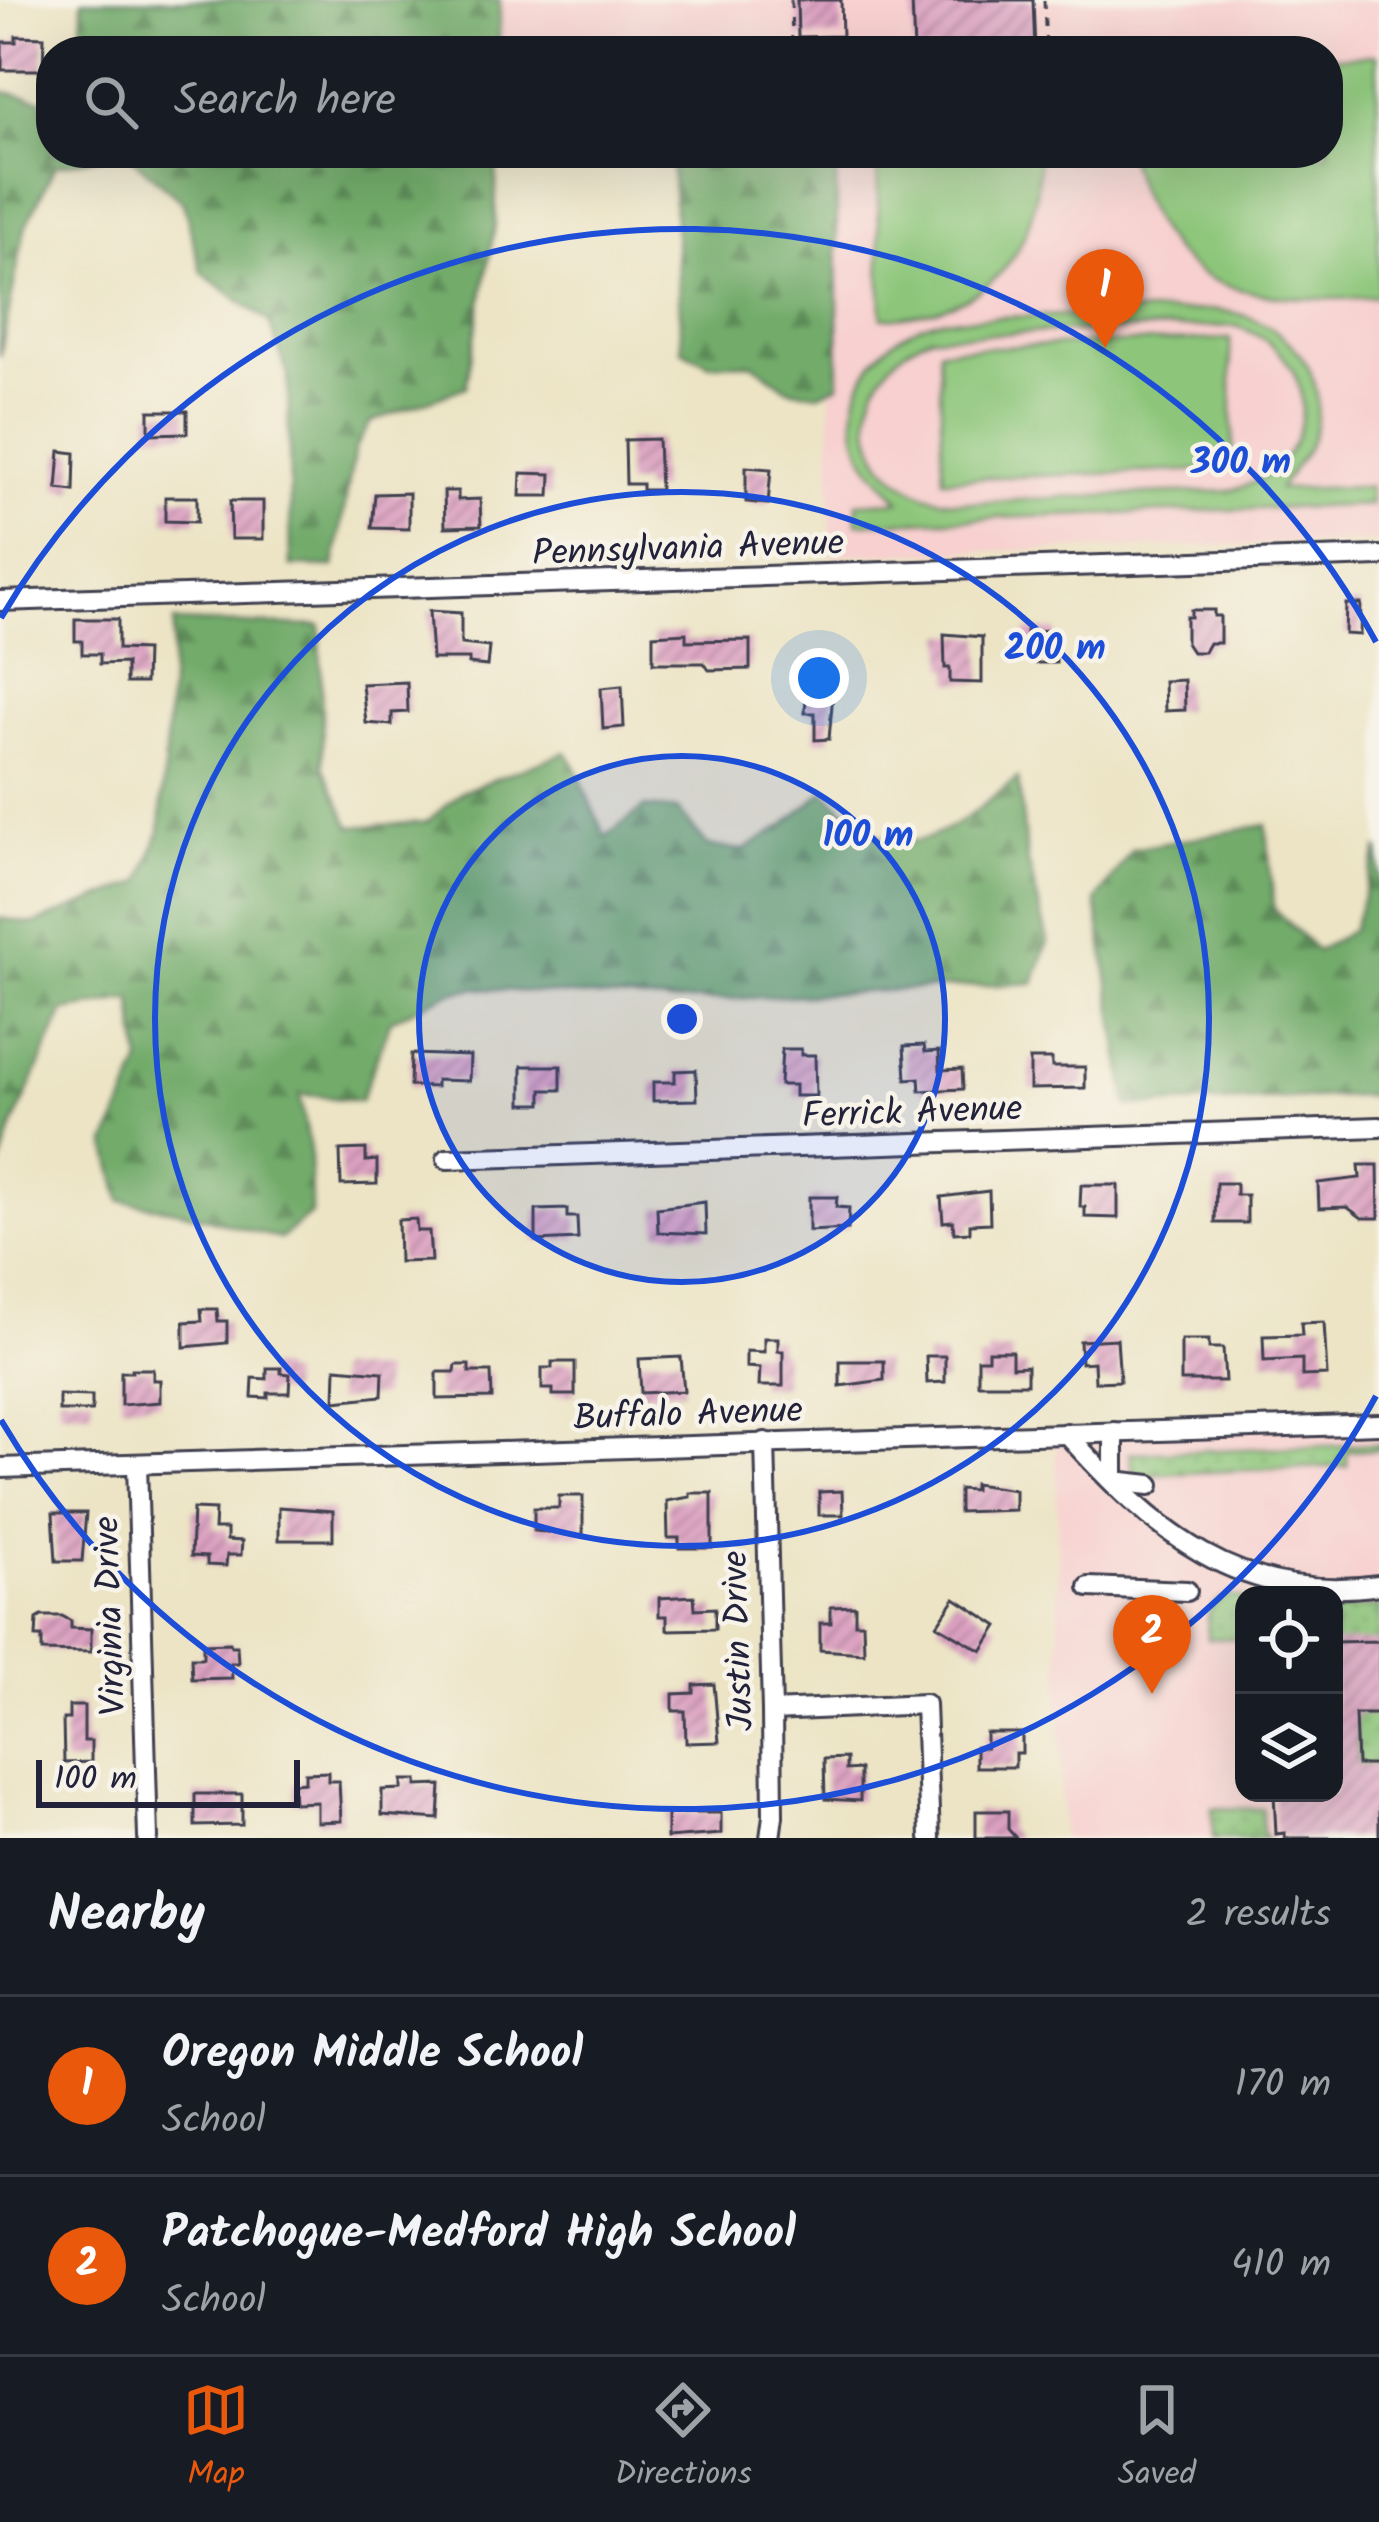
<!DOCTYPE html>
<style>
:root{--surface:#171b24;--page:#20242c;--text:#f1f3f6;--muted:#9ea1a6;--line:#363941;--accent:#ea580c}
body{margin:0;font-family:Kalam,sans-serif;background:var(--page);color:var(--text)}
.controls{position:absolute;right:36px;bottom:36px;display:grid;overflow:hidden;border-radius:24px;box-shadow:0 12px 48px #0002}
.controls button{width:108px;height:108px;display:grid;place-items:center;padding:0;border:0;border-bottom:3px solid var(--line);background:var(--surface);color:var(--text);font:60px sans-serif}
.scale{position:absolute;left:36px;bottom:30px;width:264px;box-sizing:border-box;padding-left:12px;border:6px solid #22223b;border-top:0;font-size:33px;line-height:42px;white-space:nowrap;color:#22223b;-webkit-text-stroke:9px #f7f3e8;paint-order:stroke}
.you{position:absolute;left:819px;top:678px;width:42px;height:42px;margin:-30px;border:9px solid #fff;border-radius:50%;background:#1a73e8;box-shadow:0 0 0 18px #1a73e833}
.badge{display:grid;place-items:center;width:78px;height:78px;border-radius:50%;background:var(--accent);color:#fff;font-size:39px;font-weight:700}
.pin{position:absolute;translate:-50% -99px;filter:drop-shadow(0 3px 6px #0008)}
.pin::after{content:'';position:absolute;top:63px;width:42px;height:36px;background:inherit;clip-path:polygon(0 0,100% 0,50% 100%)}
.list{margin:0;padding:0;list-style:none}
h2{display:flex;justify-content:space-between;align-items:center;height:156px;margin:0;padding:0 48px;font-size:51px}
h2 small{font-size:39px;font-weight:400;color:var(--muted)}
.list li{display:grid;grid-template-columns:78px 1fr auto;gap:36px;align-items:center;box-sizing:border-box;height:180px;padding:0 48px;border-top:3px solid var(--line)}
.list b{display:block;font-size:45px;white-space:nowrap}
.list p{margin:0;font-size:39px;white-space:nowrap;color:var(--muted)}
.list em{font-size:39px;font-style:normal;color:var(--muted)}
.icon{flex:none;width:66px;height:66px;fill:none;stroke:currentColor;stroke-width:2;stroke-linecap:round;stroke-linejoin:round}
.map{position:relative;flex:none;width:1379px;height:1838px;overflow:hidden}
.search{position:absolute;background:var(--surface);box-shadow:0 12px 48px #0002;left:36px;right:36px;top:36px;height:132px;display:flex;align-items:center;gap:30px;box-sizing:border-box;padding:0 42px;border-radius:48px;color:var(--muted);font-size:45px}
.sheet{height:516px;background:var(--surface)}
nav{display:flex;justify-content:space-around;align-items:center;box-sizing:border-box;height:168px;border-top:3px solid var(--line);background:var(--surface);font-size:33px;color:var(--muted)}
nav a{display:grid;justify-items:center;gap:6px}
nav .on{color:var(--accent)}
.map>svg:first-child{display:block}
.built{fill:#f7d0cf;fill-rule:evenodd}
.grass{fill:url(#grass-dots);stroke:#58745a;stroke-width:3}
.forest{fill:url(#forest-firs);stroke:#4a6652;stroke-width:3}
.pitch{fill:#8dc67a;stroke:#58745a;stroke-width:3;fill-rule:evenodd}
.building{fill:url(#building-hatch)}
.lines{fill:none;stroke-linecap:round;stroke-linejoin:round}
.minor-casing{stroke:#403f50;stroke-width:24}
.path{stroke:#403f50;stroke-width:3;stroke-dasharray:9 9;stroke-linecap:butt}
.minor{stroke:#fff;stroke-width:18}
.ring{fill:none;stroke:#1d4ed8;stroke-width:6}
.labels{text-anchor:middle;stroke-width:9;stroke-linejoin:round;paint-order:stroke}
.street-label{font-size:36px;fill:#22223b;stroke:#f7f3e8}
.centre{fill:#1d4ed8;stroke:#f7f3e8;stroke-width:6}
.ring-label{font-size:36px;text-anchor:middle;font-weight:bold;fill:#1d4ed8;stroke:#f7f3e8;stroke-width:9;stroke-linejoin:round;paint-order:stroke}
</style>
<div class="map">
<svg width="1379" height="1838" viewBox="0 0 1379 1838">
<defs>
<pattern id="grass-dots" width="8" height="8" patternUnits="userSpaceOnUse" patternTransform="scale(3)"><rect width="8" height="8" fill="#8dc67a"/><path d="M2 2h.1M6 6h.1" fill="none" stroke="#79aa6a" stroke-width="1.8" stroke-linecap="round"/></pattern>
<pattern id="forest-firs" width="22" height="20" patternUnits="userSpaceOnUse" patternTransform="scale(3)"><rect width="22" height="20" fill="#72ab6a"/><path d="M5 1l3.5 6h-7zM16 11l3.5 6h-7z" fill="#5d8b58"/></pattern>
<pattern id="building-hatch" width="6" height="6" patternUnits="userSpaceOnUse" patternTransform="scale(3)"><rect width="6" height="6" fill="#dca0c1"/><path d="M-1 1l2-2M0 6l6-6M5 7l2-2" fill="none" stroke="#b2829e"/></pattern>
</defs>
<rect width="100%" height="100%" fill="#f7f3e8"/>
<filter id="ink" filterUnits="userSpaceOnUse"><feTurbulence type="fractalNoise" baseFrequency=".00833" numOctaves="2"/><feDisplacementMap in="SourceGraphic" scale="24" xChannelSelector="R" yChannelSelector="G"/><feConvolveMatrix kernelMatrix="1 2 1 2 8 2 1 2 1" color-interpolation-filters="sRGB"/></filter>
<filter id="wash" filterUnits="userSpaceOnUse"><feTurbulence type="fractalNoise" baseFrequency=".004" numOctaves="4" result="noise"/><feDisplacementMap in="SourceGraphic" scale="48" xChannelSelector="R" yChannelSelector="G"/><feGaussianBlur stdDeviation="2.7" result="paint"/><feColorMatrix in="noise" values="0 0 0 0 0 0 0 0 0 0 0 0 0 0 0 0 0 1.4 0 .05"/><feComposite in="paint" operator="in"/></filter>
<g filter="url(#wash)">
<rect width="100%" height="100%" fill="#ece4c5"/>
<!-- built -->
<g class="built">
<polygon points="480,0 1379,0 1379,542 830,555 832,153 1328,153 1328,51 481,51"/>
<path d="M 1379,1423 L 1379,1838 L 1062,1838 L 1056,1434 ZM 1244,1595 L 1334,1595 L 1334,1793 L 1244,1793 Z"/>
</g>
<!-- grass -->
<g class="grass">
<polygon points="1379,1444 1379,1450 1347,1451 1347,1466 1141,1475 1134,1474 1130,1453"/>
<path d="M 1229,1596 L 1244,1599 L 1244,1638 L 1208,1639 C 1207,1618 1205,1602 1229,1596 Z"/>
<polygon points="1379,1606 1379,1645 1334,1646 1334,1611"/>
<polygon points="1355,1714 1379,1714 1379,1765 1357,1765"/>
<polygon points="1212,1808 1262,1809 1262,1833 1267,1838 1213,1838"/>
</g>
<!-- forest -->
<g class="forest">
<polygon points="82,0 500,0 499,51 82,51"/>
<polygon points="0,91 51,102 51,153 119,153 55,166 25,228 0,357"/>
<polygon points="126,153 497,153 495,225 466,387 371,422 355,448 334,567 291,566 288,375 269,322 202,273 183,202"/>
<polygon points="671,153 836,153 839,385 818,394 788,389 752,363 710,364 682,350"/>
<path d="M 174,622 L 320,626 L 323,767 L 351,827 L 427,822 L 463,791 L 566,752 L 577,770 L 605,837 L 645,807 L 678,810 L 708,846 L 744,850 L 785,825 L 824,791 C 838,803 852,818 867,829 C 921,867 975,810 1018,778 L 1027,857 L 1048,942 L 1034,983 L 671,1002 L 474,988 L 449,993 L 391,1020 L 360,1101 L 300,1094 L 310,1150 L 311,1214 L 280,1239 L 181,1211 L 121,1201 L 107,1144 L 141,1062 L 132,999 L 64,1011 L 13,1126 L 0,1168 L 0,918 L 34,924 L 141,882 L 160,831 Z"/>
<polygon points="1266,825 1274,909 1317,951 1352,930 1379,848 1379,1095 1128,1106 1096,901 1132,849"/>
</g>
<!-- pitch -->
<g class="pitch">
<path d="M 1377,55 L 1379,296 C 1328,302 1241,301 1197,271 C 1158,244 1139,196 1127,153 L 1328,153 L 1328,57 Z"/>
<path d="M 957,153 L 1039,153 C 1038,260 988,313 882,318 L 877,166 L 887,156 Z"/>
<path d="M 1217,310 C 1275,315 1328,362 1316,425 C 1310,453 1292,468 1279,489 L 1369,487 L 1370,505 L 857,523 L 857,503 L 900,501 C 887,484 870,472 861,450 C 837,388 883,330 944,319 ZM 1236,326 C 1328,356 1322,469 1229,491 C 1170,493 1112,495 1054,498 C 1011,499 956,511 917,491 C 843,454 860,363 931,336 Z"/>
<polygon points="1230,339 1234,469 943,479 939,349"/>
</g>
<g id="blocks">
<!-- building -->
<g class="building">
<polygon points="797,0 841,0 842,36 798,37"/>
<polygon points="912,0 1033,0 1035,51 914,51"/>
<polygon points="16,36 44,37 43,70 2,70 2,42 16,42"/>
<polygon points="149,411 187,411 187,433 149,434"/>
<polygon points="658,439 660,490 642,490 642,484 626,484 625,440"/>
<polygon points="60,451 75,453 74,491 57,489"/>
<polygon points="746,467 771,469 768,504 746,502"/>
<polygon points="521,473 551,474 550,496 520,496"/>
<polygon points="444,491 458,491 458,500 480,499 481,526 445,527"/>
<polygon points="409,493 409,529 372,528 375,494"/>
<polygon points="165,497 197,497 197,522 165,521"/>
<polygon points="230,501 263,501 263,539 231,539"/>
<polygon points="1346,604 1361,604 1360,635 1345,634"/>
<polygon points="1191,610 1214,610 1214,616 1220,616 1220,643 1209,643 1204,652 1192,652 1186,643 1186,617 1191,617"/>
<polygon points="429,611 461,613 461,644 489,647 487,666 469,664 469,659 432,659"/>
<polygon points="75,619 118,619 118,649 146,650 145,683 126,683 126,663 100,664 100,654 82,654 82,641 75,641"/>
<polygon points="1056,630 1056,663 1035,663 1034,658 1026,654 1026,631"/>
<polygon points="686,633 686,641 750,640 750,669 709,670 704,663 653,663 653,635"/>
<polygon points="944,634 982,637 982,683 950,682 950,668 945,668"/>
<polygon points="1184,680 1185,710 1165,711 1164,681"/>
<polygon points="407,682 408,712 392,713 392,725 366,723 362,684"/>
<polygon points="807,682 834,682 829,739 815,740 815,713 805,713"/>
<polygon points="622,686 624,727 603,729 601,688"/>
<polygon points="924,1045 925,1052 939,1051 940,1070 962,1069 963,1089 920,1091 919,1078 906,1079 904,1046"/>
<polygon points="782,1049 801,1049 801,1055 815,1055 816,1096 795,1096 795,1085 780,1085"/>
<polygon points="411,1054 470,1056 469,1081 436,1080 436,1087 410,1086"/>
<polygon points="1030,1059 1052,1059 1052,1067 1085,1067 1085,1088 1030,1089"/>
<polygon points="522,1066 561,1066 561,1090 542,1090 542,1104 522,1104"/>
<polygon points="696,1070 697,1100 653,1101 653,1082 675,1082 675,1071"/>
<polygon points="366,1149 366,1161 377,1160 377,1184 341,1185 340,1150"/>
<polygon points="1359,1165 1378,1165 1379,1218 1362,1218 1347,1207 1319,1208 1318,1183 1360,1178"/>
<polygon points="1216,1183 1236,1183 1236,1195 1247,1195 1247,1223 1215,1223"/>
<polygon points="1081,1185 1118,1185 1118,1218 1085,1217 1085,1207 1080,1207"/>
<polygon points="989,1191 990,1223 970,1224 970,1232 954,1233 953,1221 943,1222 941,1197"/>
<polygon points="809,1197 837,1197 836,1207 849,1208 848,1229 809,1231"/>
<polygon points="705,1202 706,1234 658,1232 657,1208"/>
<polygon points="567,1209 567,1217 577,1217 578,1239 536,1241 536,1210"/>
<polygon points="416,1219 417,1231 429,1231 431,1261 399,1262 398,1220"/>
<polygon points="201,1309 217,1309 218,1321 227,1321 227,1343 184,1347 184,1322 202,1321"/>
<polygon points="1324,1322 1327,1375 1302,1376 1302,1359 1264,1361 1263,1336 1302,1335 1301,1323"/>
<polygon points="764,1338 778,1338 778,1351 783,1351 783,1386 759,1386 760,1368 746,1367 746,1351 764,1352"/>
<polygon points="1117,1339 1120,1381 1095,1382 1094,1362 1081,1363 1080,1341"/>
<polygon points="1181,1340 1209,1340 1209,1348 1223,1348 1225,1381 1181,1381"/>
<polygon points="988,1351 1012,1351 1012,1367 1027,1366 1027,1384 978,1384 978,1359 988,1359"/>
<polygon points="926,1356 945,1356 945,1382 927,1383"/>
<polygon points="681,1357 684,1391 641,1393 639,1359"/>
<polygon points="840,1361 884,1361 884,1380 840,1386"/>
<polygon points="552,1362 575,1362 575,1395 553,1395 553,1389 542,1389 542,1368 552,1368"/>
<polygon points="456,1365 469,1365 469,1372 491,1372 492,1398 437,1399 437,1372 455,1372"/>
<polygon points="267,1368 281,1368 281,1373 290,1374 289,1393 268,1393 268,1398 252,1397 253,1378 267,1379"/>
<polygon points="336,1368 383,1372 382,1396 335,1401"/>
<polygon points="132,1369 153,1369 153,1380 160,1380 160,1402 121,1405 121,1372 132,1372"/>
<polygon points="59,1395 92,1396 92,1411 59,1411"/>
<polygon points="974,1484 1015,1490 1015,1510 959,1512 959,1489 974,1490"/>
<polygon points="842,1491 843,1515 819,1515 819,1492"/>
<polygon points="690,1493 712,1493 712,1548 679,1548 679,1538 668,1538 667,1501 690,1497"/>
<polygon points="559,1496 583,1496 583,1536 534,1531 534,1508 559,1508"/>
<polygon points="279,1507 333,1511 333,1540 279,1540"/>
<polygon points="193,1509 215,1510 214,1529 227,1529 227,1540 242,1541 241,1555 227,1555 226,1566 207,1565 207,1557 191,1556"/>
<polygon points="53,1513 86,1513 82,1561 56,1561"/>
<polygon points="694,1596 695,1609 715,1608 715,1629 667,1630 667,1616 659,1616 659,1598"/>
<polygon points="955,1598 998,1626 982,1651 937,1625"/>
<polygon points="855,1606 855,1623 863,1623 864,1653 820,1650 820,1623 831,1623 831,1607"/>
<polygon points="42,1616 62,1616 71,1621 71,1628 91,1629 91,1652 42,1651 42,1637 36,1637 37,1619"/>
<polygon points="1379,1641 1379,1714 1355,1714 1357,1765 1379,1765 1379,1838 1285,1838 1285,1833 1276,1834 1274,1793 1334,1793 1334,1642"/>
<polygon points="230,1643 231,1646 237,1646 238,1663 231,1663 232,1678 192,1679 191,1658 203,1658 203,1644"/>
<polygon points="714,1684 719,1742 686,1743 685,1711 673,1711 673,1694 694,1693 694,1685"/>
<polygon points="69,1706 84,1706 84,1741 91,1741 91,1762 64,1763 63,1719 69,1719"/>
<polygon points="986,1733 1022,1733 1022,1753 1015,1753 1015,1767 976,1767 976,1747 986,1748"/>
<polygon points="846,1758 846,1770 860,1769 860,1801 825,1799 824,1759"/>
<polygon points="328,1772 328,1781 339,1781 341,1821 317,1822 317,1802 294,1803 293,1783 305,1782 305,1773"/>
<polygon points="402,1780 417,1780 417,1786 441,1785 439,1819 382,1815 382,1790 402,1789"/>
<polygon points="195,1794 242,1794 242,1825 195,1826"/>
<polygon points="976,1811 1008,1811 1008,1829 1016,1838 976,1838"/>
<polygon points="674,1813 721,1813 721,1834 667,1838 667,1814"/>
</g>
</g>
</g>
<g filter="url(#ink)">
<use href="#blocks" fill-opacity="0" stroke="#403f50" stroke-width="3"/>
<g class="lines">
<!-- minor casing -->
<g class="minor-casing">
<g id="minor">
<polyline points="0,601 1379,556"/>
<polyline points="447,1159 1379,1127"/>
<polyline points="1114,1432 1114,1481 1150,1485"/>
<path d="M 1066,1433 C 1154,1532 1240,1605 1379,1585"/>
<polyline points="765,1442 772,1711 773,1816 770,1838"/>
<polyline points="137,1464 148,1838"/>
<polyline points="0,1468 1379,1424"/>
<polyline points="1089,1587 1187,1591"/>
<polyline points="772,1711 925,1704 930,1838"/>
</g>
</g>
<!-- path -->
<g class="path">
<polyline points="791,0 792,45 840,44 840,51"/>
<polyline points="1044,0 1046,51"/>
</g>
<!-- minor -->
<use href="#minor" class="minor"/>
</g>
</g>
<!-- distance rings -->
<circle cx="682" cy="1019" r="263" fill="#1d4ed8" fill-opacity=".12"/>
<g class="ring">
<circle cx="682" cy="1019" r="263"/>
<circle cx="682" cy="1019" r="527"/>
<path d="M1376 1396A790 790 0 0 1 1 1420M1 618A790 790 0 0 1 1376 642"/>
</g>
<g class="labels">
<!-- street labels -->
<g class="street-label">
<text transform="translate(688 546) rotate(-2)" y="13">Pennsylvania Avenue</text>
<text transform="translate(912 1110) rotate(-2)" y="13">Ferrick Avenue</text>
<text transform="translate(688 1412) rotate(-2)" y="13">Buffalo Avenue</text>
<text transform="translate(108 1616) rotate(-92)" y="13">Virginia Drive</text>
<text transform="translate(736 1641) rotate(-92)" y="13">Justin Drive</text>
</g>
</g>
<circle cx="682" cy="1019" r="18" class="centre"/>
<g class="ring-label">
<text x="1241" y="473">300 m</text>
<text x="1055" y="659">200 m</text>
<text x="868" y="846">100 m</text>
</g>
</svg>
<div class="controls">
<button><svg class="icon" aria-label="locate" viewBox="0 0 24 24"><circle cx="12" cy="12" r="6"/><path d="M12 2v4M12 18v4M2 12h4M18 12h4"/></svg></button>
<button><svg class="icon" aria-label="layers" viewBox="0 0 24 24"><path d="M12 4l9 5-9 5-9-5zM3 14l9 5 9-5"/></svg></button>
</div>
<div class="scale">100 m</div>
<div class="you"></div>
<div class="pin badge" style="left:1105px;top:348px">1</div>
<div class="pin badge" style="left:1152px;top:1694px">2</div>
<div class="search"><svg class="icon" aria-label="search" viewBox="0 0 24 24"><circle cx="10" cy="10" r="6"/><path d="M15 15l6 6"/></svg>Search here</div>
</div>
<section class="sheet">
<h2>Nearby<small>2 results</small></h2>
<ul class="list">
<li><span class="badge">1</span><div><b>Oregon Middle School</b><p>School</p></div><em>170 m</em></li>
<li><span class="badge">2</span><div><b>Patchogue-Medford High School</b><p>School</p></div><em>410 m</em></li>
</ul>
</section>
<nav>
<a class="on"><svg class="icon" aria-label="map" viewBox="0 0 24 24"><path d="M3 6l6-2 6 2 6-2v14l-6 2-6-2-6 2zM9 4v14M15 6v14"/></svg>Map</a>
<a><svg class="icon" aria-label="directions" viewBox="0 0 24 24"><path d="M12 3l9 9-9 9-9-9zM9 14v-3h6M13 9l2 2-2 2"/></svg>Directions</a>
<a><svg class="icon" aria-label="saved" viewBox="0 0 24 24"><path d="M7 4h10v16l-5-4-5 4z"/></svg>Saved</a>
</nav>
